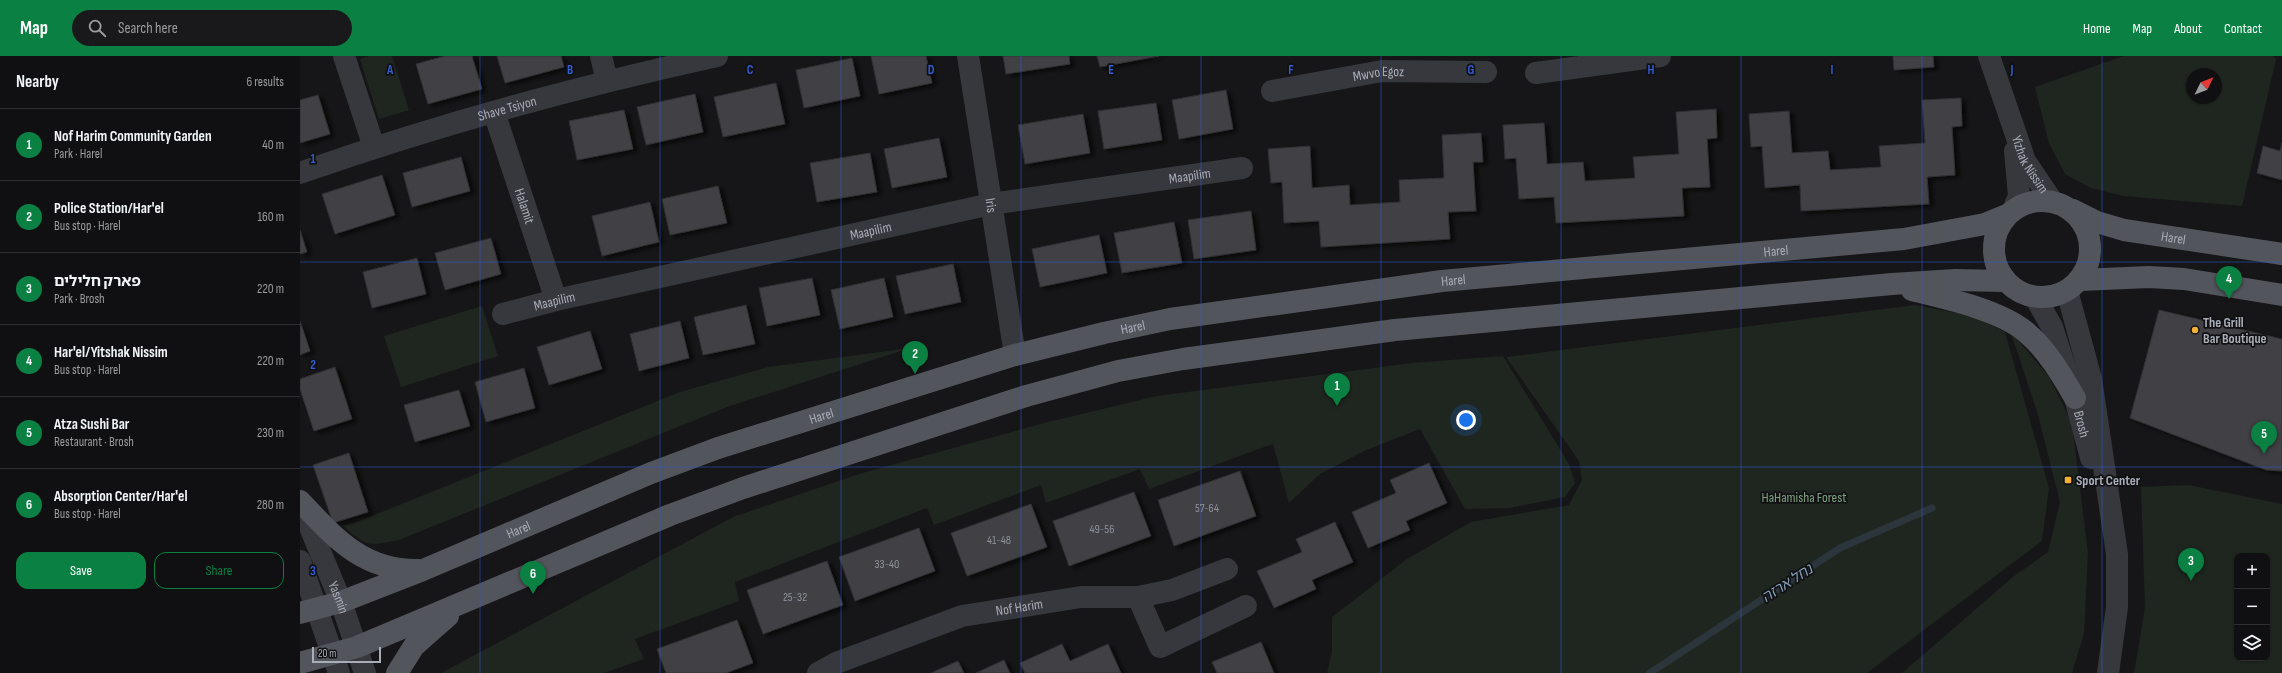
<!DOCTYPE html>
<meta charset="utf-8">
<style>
:root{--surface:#101012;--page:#19191b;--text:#f1f3f6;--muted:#9c9d9f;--line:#303032;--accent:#0b8043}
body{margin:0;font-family:"Sofia Sans Condensed","Noto Sans Hebrew",sans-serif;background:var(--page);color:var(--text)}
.controls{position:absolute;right:12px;bottom:12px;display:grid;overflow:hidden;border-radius:8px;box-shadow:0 1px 3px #0004}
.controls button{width:36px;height:36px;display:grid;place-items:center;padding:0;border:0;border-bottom:1px solid var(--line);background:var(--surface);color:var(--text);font:20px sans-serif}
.compass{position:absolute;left:1886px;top:12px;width:36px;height:36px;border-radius:50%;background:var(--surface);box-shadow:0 1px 3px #0004;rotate:47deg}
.scale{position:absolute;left:12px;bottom:10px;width:69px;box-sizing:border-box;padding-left:4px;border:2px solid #a8adb8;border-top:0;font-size:11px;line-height:14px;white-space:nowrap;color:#a8adb8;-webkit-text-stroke:3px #111113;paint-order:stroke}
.you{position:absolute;left:1166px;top:364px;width:14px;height:14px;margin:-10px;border:3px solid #fff;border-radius:50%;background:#1a73e8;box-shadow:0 0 0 6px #1a73e833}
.badge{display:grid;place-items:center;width:26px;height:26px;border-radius:50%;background:var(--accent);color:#fff;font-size:13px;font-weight:700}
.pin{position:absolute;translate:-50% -33px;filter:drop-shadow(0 1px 2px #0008)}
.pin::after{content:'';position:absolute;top:21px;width:14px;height:12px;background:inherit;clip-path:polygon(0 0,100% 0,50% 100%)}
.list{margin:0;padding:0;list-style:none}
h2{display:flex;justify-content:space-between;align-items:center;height:52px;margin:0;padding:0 16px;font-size:17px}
h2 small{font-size:13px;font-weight:400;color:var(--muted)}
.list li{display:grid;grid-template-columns:26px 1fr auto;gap:12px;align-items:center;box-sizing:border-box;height:72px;padding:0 16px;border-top:1px solid var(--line)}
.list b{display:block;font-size:15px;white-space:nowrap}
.list p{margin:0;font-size:13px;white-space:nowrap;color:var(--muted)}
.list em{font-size:13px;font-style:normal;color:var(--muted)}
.actions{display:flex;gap:8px;padding:12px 16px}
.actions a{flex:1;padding:9px 0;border:1px solid var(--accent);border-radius:12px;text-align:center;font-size:14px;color:var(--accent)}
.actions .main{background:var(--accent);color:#fff}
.icon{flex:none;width:22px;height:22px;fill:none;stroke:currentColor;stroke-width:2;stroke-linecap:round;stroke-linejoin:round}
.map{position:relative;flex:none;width:1982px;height:617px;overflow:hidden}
header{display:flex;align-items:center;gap:24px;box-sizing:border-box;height:56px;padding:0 20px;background:var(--accent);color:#fff}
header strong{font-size:19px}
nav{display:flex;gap:22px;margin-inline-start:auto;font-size:14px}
.search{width:280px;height:36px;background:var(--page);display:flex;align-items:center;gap:10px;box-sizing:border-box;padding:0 14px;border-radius:22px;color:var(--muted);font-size:15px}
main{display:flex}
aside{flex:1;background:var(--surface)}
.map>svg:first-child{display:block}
.green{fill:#1e261f;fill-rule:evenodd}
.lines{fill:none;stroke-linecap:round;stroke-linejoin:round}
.stream{stroke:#2c353c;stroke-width:7}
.building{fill:#404145;stroke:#303034;filter:url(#shadow)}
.minor{stroke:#37383d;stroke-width:22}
.major{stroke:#53555c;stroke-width:22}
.grid{fill:none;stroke:#325cd3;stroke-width:1;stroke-opacity:0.55}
.poi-dot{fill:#f2b134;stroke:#111113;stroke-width:1.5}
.labels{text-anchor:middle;stroke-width:3.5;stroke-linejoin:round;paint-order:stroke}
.number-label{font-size:12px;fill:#8e929b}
.street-label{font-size:14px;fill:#a8adb8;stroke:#111113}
.poi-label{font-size:14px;font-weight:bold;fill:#a8adb8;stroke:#111113;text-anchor:start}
.park-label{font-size:14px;fill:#7fa381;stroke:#111113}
.water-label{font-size:15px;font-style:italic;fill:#7f9bb3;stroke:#111113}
.grid-label{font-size:13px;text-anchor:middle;font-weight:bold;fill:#325cd3;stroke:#111113;stroke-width:3.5;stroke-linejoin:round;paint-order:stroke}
</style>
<header>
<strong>Map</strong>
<div class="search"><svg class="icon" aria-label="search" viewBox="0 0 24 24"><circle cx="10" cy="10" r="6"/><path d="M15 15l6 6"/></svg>Search here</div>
<nav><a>Home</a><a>Map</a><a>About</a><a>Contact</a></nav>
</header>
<main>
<aside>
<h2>Nearby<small>6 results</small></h2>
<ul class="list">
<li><span class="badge">1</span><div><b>Nof Harim Community Garden</b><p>Park · Harel</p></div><em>40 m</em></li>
<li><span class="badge">2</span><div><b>Police Station/Har'el</b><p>Bus stop · Harel</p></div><em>160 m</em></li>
<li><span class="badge">3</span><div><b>פארק חלילים</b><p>Park · Brosh</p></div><em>220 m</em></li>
<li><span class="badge">4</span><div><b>Har'el/Yitshak Nissim</b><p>Bus stop · Harel</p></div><em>220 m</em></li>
<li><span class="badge">5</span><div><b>Atza Sushi Bar</b><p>Restaurant · Brosh</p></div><em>230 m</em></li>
<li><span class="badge">6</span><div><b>Absorption Center/Har'el</b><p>Bus stop · Harel</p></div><em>280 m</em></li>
</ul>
<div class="actions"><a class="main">Save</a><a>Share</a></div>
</aside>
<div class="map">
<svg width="1982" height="617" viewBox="0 0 1982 617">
<defs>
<filter id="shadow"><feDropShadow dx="4.5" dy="2.5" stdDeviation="2" flood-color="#0009"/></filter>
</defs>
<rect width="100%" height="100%" fill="#161618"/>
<!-- green -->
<g class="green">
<polygon points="69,0 92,0 109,54 79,63 60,3"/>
<path d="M 1824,0 L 1973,0 L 1976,3 L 1942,150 L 1823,140 L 1791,132 L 1765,118 L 1749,87 L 1735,31 ZM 1892,18 L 1916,18 L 1916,42 L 1892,42 Z"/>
<polygon points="1615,249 1673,260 1705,276 1749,432 1742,485 1567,617 1027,617 1032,595 1032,561 1107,503 1171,466 1269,449 1282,424 1279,405 1206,301"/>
<polygon points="182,250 198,300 101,331 84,280"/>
<polygon points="1710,274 1749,321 1772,367 1788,497 1784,578 1772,617 1602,617 1714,520 1748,496 1760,446 1738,359"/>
<path d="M 610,292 L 430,350 L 99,484 C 67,490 67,491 42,469 L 52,468 L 380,336 L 468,311 Z"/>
<polygon points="1203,300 1269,408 1275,427 1265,441 1209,452 1165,453 1120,373 1064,395 1020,418 989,447 973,388 849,433 840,413 746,447 741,429 634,469 627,452 435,526 439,545 335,583 344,603 304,617 141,617 433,461 562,417 744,367 857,340 1112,307"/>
<path d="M 1889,429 L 1982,448 L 1982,617 L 1834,617 L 1845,551 L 1841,431 ZM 1937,500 L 1967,500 L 1967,602 L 1937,602 Z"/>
</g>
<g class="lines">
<!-- stream -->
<polyline class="stream" points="1350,617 1540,492 1632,452"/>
</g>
<!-- building -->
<g class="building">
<polygon points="145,0 172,0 182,33 128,48 116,8"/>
<polygon points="197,0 261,0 264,11 205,27"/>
<polygon points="571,0 626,0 632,27 579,38"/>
<polygon points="703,0 769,0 770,8 706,18"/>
<polygon points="797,0 859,0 800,11"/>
<polygon points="1593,0 1633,0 1634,11 1594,14"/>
<polygon points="552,2 560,40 504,52 496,14"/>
<polygon points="476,27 485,68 423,81 414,41"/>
<polygon points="926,34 933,73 879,83 872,44"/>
<polygon points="395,38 403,76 346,89 337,51"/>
<polygon points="18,39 30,78 0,87 0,44"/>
<polygon points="1661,42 1662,70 1652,71 1655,119 1627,121 1629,148 1501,155 1500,129 1465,132 1462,90 1451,91 1449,58 1489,55 1492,97 1528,95 1530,114 1581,111 1579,90 1625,87 1622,44"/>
<polygon points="856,47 862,84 804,93 798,55"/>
<polygon points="1416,53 1417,82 1407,83 1410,131 1382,132 1384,160 1256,167 1254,141 1219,143 1216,102 1205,103 1203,69 1244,67 1247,108 1283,106 1285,125 1335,122 1333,101 1379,98 1376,56"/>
<polygon points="324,54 333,93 277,104 269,65"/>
<polygon points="783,58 790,97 725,108 718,69"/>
<polygon points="1181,77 1183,106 1173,106 1176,155 1148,156 1150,183 1021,191 1019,165 984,167 982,126 971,127 968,93 1010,90 1012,132 1049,129 1050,149 1100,146 1099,124 1144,122 1142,79"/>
<polygon points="639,82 647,121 592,132 584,93"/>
<polygon points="1982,86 1982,124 1957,117 1963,90 1980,95"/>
<polygon points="570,97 577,136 517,146 510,107"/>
<polygon points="161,101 170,135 112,151 103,117"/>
<polygon points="82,119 95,159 35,178 22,138"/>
<polygon points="418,130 427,167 370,179 362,143"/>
<polygon points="350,146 359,186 302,200 292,160"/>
<polygon points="951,155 956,194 894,203 888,164"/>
<polygon points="874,166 882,207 822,217 814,177"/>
<polygon points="0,174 7,196 0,198"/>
<polygon points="799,179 807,217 740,231 732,193"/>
<polygon points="191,182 201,218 145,234 135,197"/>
<polygon points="117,202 126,238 72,252 63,216"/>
<polygon points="653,208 661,246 605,258 596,220"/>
<polygon points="512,222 520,259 467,270 459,232"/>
<polygon points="584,222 593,261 540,273 531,234"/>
<polygon points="446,249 455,288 403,299 394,261"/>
<polygon points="1859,254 1982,283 1982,415 1966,414 1830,362"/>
<polygon points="0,265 10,295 0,299"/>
<polygon points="380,265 389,302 339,315 330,278"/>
<polygon points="290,275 302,313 249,329 237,291"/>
<polygon points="35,311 52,363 14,375 0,333 0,323"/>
<polygon points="224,312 235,352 186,366 175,326"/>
<polygon points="159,334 170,370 115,386 104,349"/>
<polygon points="49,397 68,456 33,467 13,409"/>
<polygon points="1129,407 1147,447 1106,465 1110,474 1068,492 1052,456 1096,437 1090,424"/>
<polygon points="940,415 956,460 874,490 858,444"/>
<polygon points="834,436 851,480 769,510 753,465"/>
<polygon points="731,448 747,491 667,520 651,477"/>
<polygon points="1035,466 1053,506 1012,524 1016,533 974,552 957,515 1002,496 996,483"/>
<polygon points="619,472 635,515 555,545 539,501"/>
<polygon points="527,505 543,549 463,578 447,534"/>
<polygon points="437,564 453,607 426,617 366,617 357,593"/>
<polygon points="961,586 974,617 917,617 912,606"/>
<polygon points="762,588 770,605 808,588 821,617 725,617 720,607"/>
<polygon points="704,604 710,617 676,617"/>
<polygon points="658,605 664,617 631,617"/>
</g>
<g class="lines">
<!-- minor -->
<g class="minor">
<polyline points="44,0 74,91"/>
<polyline points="301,0 307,25"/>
<path id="s1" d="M 668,0 L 715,299"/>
<path id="s2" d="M 1689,0 L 1725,105 L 1752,145"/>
<polyline points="1236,17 1360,0"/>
<path id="s3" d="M 972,35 L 1082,15 L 1186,16"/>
<path id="s4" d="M 194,56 L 256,244"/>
<path id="s5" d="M 0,117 C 136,69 276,31 417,0"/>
<polyline points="1713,154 1719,140 1715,95"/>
<polyline points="1767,235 1791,323 1817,498 1817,551 1808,617"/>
<path id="s6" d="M 1735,241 L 1752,271 L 1775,342 L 1791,402"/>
<path id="s7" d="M 203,258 L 256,244 L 691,148 L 942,112"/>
<path id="s8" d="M 0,447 L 41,546 L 65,617"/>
<polyline points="0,505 39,617"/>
<polyline points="838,541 860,591 946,550"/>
<path id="s9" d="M 518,617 L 536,607 L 662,560 L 781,541 L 838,541 L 872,534 L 927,513"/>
</g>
<!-- major -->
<g class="major">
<circle cx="1742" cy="193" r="48"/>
<path id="s10" d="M 1773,154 L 1797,166 L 1824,174 L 1982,198"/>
<polyline points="1780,224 1849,221 1884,223 1982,239"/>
<path d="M 1612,234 C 1645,242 1700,254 1726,276 C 1747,294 1761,318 1775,342"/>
<path d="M 0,445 C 35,482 63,515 118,514"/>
<path id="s11" d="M 0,557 L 41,546 L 123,514 L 351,417 L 418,392 L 715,299 L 804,277 L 870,263 L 1142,225 L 1604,183 L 1685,168 L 1707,159"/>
<polyline points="0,607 57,591 370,459 443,432 726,340 818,315 883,303 1095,274 1592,228 1655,224 1706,225"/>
<polyline points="97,617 114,590 148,560"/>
</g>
</g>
<!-- grid -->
<path class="grid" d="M 180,0 L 180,617M 360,0 L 360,617M 541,0 L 541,617M 721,0 L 721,617M 901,0 L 901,617M 1081,0 L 1081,617M 1261,0 L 1261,617M 1441,0 L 1441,617M 1622,0 L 1622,617M 1802,0 L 1802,617M 0,206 L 1982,206M 0,411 L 1982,411"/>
<!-- markers -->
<g class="poi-dot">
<circle cx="1895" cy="274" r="4"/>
<rect x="1764" y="420" width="8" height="8" rx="2"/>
</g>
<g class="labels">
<!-- number labels -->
<g class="number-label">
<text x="907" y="456">57-64</text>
<text x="802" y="477">49-56</text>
<text x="699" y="488">41-48</text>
<text x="587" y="512">33-40</text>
<text x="495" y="545">25-32</text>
</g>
<!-- street labels -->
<g class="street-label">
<text dy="5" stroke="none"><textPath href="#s3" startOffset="108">Mwvo Egoz</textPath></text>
<text dy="5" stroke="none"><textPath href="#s5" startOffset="217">Shave Tsiyon</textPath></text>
<text dy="5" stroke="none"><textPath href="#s2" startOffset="116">Yizhak Nissim</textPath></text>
<text dy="5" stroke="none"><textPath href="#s7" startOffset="701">Maapilim</textPath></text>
<text dy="5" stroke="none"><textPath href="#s1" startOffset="151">Iris</textPath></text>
<text dy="5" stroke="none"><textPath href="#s4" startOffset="99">Halamit</textPath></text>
<text dy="5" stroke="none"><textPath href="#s7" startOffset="377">Maapilim</textPath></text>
<text dy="5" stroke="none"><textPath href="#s10" startOffset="105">Harel</textPath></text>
<text dy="5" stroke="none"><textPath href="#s11" startOffset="1530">Harel</textPath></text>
<text dy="5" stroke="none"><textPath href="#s11" startOffset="1206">Harel</textPath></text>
<text dy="5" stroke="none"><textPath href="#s7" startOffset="53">Maapilim</textPath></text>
<text dy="5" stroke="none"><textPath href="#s11" startOffset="882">Harel</textPath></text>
<text dy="5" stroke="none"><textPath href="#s11" startOffset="558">Harel</textPath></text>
<text dy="5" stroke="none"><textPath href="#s6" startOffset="136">Brosh</textPath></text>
<text dy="5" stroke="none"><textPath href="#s11" startOffset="234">Harel</textPath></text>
<text dy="5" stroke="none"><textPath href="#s8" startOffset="102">Yasmin</textPath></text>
<text dy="5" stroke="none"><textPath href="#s9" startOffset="213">Nof Harim</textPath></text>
</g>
<!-- poi labels -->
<g class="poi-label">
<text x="1903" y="271">The Grill<tspan x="1903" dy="16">Bar Boutique</tspan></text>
<text x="1776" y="429">Sport Center</text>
</g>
<!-- park labels -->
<g class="park-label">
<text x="1504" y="446">HaHamisha Forest</text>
</g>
<!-- water labels -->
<g class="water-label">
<text transform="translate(1487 527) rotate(-33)" y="5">נחל ארזה</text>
</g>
</g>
<g class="grid-label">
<text x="90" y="18">A</text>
<text x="270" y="18">B</text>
<text x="450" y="18">C</text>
<text x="631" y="18">D</text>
<text x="811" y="18">E</text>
<text x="991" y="18">F</text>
<text x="1171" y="18">G</text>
<text x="1351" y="18">H</text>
<text x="1532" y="18">I</text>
<text x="1712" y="18">J</text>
<text x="13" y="107">1</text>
<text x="13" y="313">2</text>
<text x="13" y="519">3</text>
</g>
</svg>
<div class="controls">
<button>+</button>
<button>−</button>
<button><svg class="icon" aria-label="layers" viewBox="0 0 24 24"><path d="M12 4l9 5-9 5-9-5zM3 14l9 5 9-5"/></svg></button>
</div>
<svg class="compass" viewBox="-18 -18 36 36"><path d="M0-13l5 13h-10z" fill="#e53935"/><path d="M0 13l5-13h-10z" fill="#9c9d9f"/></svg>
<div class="scale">20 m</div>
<div class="you"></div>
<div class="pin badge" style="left:1037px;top:350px">1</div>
<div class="pin badge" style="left:615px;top:318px">2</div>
<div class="pin badge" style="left:1891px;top:525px">3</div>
<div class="pin badge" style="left:1929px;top:243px">4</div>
<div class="pin badge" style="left:1964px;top:398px">5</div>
<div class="pin badge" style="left:233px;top:538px">6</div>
</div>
</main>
